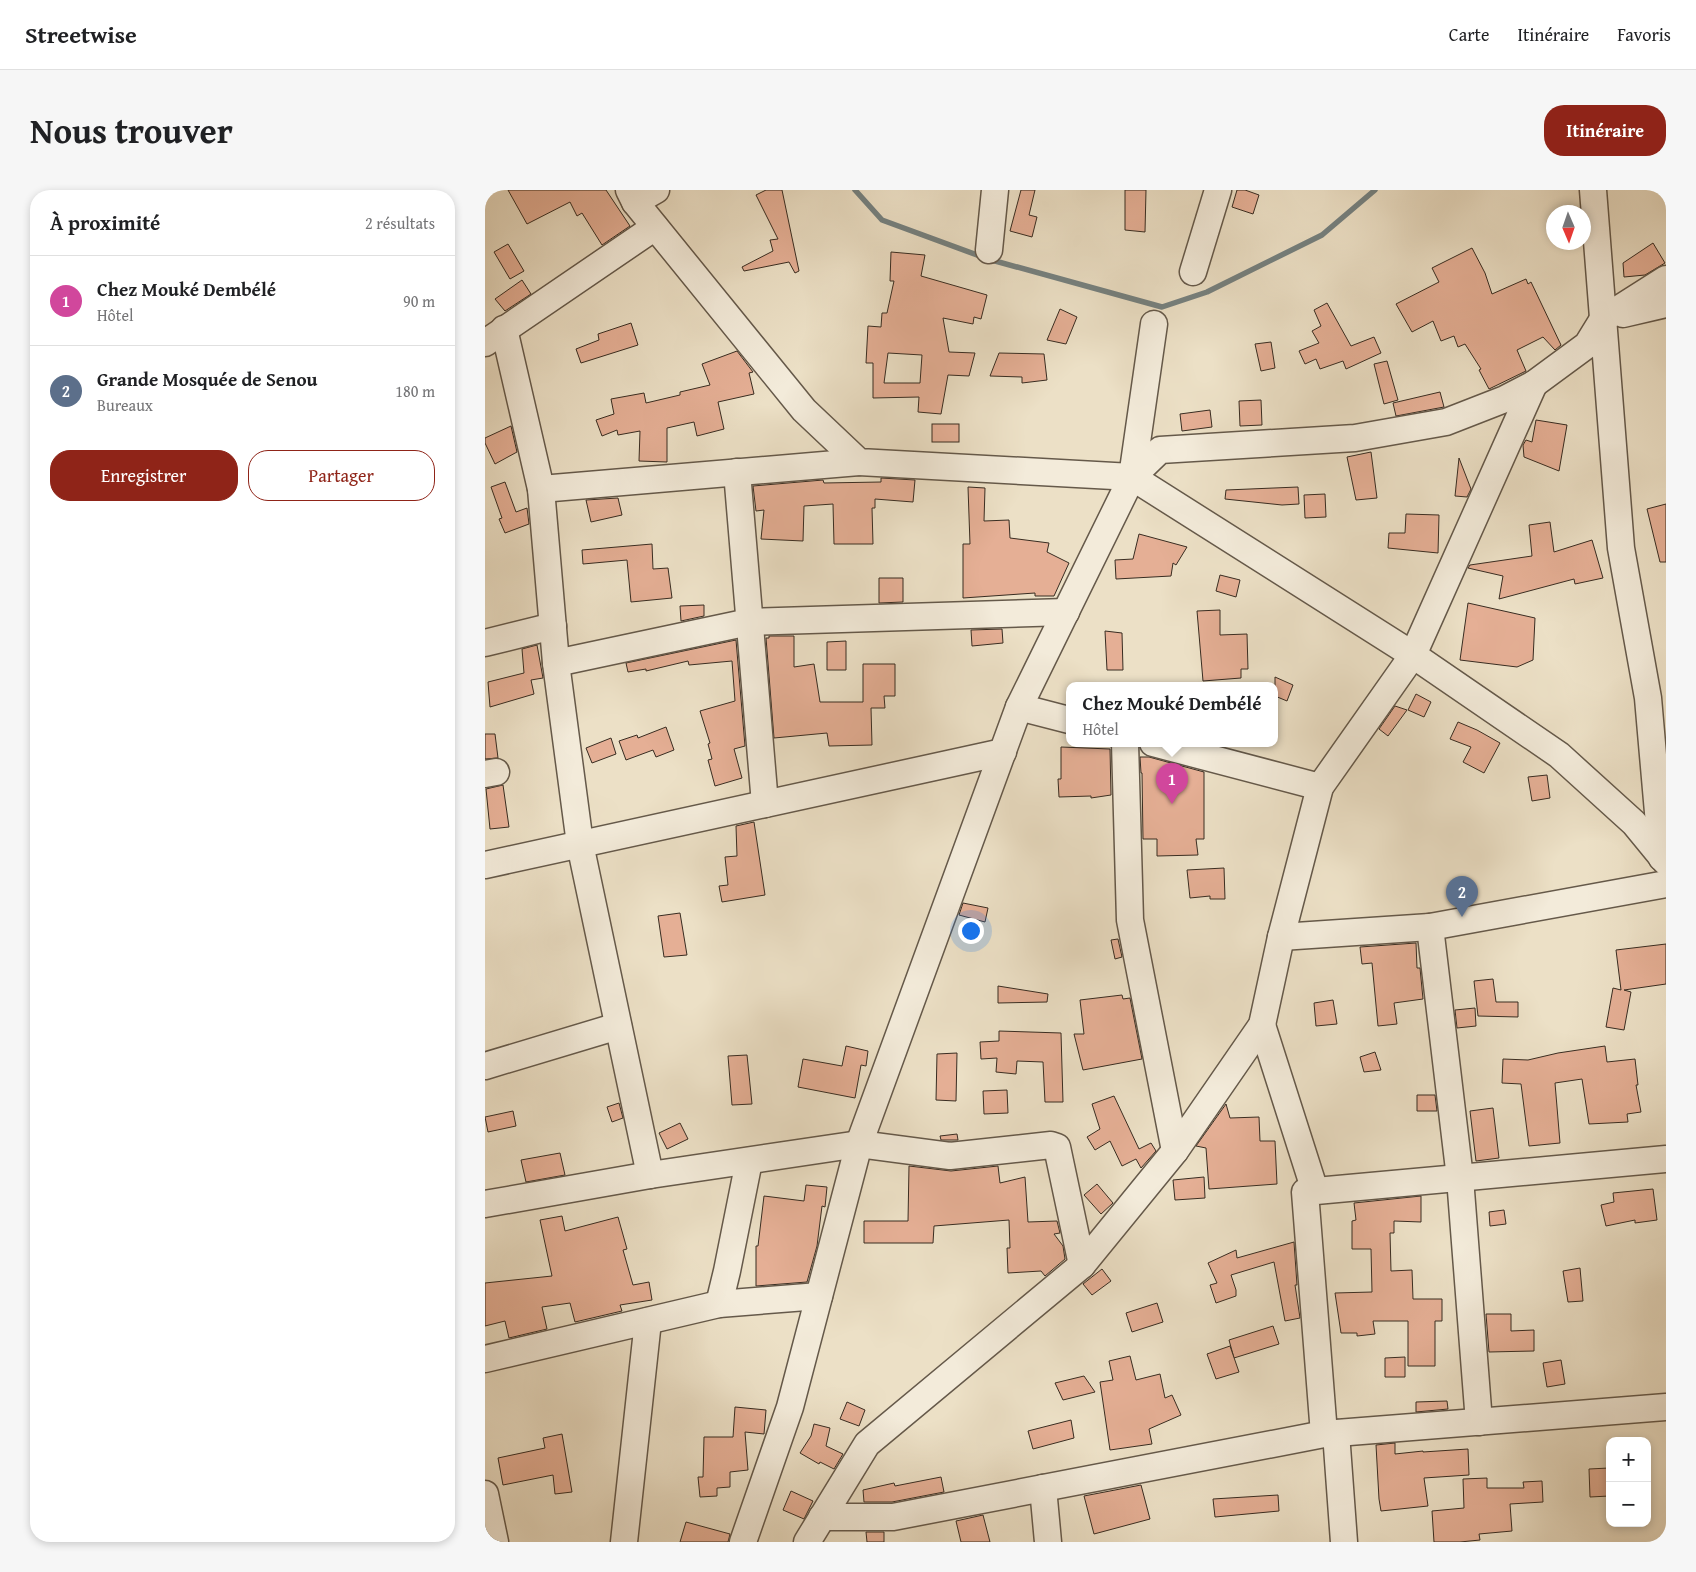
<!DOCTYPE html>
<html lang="fr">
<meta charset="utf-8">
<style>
:root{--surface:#fff;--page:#f6f6f6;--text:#202124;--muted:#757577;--line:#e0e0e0;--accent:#8f2418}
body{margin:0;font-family:"Gentium Book Plus",serif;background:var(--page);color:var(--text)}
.controls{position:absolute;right:15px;bottom:15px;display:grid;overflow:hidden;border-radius:10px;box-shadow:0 2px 8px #0003}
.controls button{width:45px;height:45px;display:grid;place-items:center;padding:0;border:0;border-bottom:1px solid var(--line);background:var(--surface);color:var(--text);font:25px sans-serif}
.compass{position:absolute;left:1061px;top:15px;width:45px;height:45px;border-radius:50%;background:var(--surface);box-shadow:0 2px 8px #0003;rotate:178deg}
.you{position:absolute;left:485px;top:740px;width:18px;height:18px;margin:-12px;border:4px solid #fff;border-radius:50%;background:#1a73e8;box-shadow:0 0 0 8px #1a73e833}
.badge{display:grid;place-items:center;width:32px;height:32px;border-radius:50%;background:var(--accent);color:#fff;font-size:16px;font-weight:700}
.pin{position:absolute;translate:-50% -41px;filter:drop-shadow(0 1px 2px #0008)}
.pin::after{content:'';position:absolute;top:26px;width:18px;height:15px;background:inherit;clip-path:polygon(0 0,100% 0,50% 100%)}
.popup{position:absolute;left:581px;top:492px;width:212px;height:65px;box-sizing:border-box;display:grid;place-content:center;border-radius:10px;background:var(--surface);filter:drop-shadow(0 1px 4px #0005);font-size:16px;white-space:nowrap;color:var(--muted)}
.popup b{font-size:19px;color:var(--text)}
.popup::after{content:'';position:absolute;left:50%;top:100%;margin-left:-10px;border:10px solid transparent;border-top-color:var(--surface)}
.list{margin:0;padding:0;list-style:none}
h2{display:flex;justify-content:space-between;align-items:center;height:65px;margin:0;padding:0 20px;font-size:21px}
h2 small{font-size:16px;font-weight:400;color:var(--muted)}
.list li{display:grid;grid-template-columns:32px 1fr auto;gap:15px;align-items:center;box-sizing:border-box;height:90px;padding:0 20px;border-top:1px solid var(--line)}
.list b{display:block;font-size:19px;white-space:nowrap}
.list p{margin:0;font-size:16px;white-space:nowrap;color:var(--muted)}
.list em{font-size:16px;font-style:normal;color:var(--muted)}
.actions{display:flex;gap:10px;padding:15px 20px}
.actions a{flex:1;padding:11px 0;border:1px solid var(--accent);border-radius:20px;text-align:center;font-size:18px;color:var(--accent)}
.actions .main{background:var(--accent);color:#fff}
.map{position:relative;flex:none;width:1181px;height:1352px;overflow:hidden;border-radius:20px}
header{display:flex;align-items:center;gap:30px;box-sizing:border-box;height:70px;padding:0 25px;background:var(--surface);border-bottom:1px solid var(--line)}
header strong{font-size:24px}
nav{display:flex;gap:28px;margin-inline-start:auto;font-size:18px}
.intro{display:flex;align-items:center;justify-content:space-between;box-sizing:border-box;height:120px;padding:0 30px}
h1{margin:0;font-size:35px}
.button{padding:12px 22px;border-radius:20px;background:var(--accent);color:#fff;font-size:18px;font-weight:700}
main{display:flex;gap:30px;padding:0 30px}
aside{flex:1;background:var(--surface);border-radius:20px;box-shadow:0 2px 8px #0003}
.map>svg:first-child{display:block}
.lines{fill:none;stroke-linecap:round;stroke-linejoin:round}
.stream{stroke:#758180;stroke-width:5.5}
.building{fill:#e5af95;stroke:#382c21;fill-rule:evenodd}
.minor-casing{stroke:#65594a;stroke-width:29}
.minor{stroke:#f3ebda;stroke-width:26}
</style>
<header>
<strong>Streetwise</strong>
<nav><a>Carte</a><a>Itinéraire</a><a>Favoris</a></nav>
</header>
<div class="intro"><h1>Nous trouver</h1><a class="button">Itinéraire</a></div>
<main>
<aside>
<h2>À proximité<small>2 résultats</small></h2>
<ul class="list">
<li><span class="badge" style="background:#d1479c">1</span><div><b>Chez Mouké Dembélé</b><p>Hôtel</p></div><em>90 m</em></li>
<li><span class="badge" style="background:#5c6f8a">2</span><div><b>Grande Mosquée de Senou</b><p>Bureaux</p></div><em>180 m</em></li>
</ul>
<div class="actions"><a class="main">Enregistrer</a><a>Partager</a></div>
</aside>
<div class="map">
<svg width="1181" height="1352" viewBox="0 0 1181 1352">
<rect width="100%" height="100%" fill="#ece0c6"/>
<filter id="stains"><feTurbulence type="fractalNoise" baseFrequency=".004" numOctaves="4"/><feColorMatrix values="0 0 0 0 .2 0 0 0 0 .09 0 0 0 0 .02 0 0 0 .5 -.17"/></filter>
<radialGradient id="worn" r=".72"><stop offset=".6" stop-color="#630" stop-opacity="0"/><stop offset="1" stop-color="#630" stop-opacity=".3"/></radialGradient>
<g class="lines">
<!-- stream -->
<polyline class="stream" points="370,0 397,30 503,69 677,117 722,102 837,45 890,0"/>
</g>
<!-- building -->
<g class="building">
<polygon points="23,0 121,0 145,36 117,55 97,23 92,26 85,12 42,34"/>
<polygon points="281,0 297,0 314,81 310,83 304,72 259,81 257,77 288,61 285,50 293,49 271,5"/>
<polygon points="536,0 550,0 544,25 552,27 547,47 525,41"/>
<polygon points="640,0 661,0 660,42 640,40"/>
<polygon points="752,0 760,0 774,5 768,24 747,17"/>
<polygon points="1168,53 1180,73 1160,85 1139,87 1138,73"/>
<polygon points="23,54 39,81 25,89 9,62"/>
<polygon points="987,58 1000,83 1007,104 1041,89 1043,94 1046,92 1076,155 1070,160 1058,147 1032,160 1041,181 1004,199 994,180 996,179 980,154 973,157 969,146 956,151 948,131 927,142 911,114 954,92 947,78"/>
<path d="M 406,62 L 440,65 L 436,86 L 502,105 L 496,129 L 489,127 L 488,134 L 458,128 L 464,162 L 490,163 L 484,186 L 463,185 L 456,224 L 433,222 L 434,207 L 388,208 L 388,173 L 381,173 L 383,136 L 396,137 L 397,123 L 402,123 L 409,91 L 405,91 ZM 403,163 L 437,165 L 435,193 L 399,193 Z"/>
<polygon points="37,90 46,104 20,121 10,109"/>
<polygon points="842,113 866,156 889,147 896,163 861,179 858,171 835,179 831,169 820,174 814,161 834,153 827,141 836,136 829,120"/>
<polygon points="575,119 592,127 581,154 562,150"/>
<polygon points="146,133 153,155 96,173 91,159 114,150 113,144"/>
<polygon points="786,152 790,178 776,181 770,154"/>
<polygon points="252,161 268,182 264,183 269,204 233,212 239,239 212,246 209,232 182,238 182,272 154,271 155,241 133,245 132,240 117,246 111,230 129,224 126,209 159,203 161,213 195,205 195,202 225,195 217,174"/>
<polygon points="514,163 559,164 562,190 537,193 537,187 505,186"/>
<polygon points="902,171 913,210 899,214 889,174"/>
<polygon points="955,202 959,217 911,226 908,213"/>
<polygon points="776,210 777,235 755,236 754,211"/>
<polygon points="725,220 727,237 697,241 695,224"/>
<polygon points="1051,230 1082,235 1074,281 1039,267 1038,255 1041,250 1047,252"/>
<rect x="447" y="234" width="27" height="18"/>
<polygon points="26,236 32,262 10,274 0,253 0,248"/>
<polygon points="886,262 892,308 871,310 862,267"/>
<polygon points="974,268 986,299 982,307 970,306"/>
<polygon points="396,288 430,290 428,312 390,309 390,318 387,318 388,354 349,354 348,314 319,316 318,351 276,349 279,320 271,321 268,296 338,290 339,293 396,292"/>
<polygon points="20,292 31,322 42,318 44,334 20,343 14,329 17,328 6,297"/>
<polygon points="483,297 500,298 499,331 524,330 525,348 564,353 562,362 584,373 569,406 550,406 550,403 478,408 478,354 485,354"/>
<polygon points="813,297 814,314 797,315 740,309 741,300"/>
<polygon points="840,304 841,327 820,328 819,305"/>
<polygon points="133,308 137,325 106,332 101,310"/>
<polygon points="1181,314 1181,372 1175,372 1162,319"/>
<polygon points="921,324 954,325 953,363 903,358 904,343 920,343"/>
<polygon points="1065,332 1069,362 1107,350 1118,388 1090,394 1089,389 1014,409 1018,386 983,378 985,375 1047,366 1044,335"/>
<polygon points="654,344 702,357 691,375 688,373 686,386 631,389 630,370 648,369"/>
<polygon points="167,354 168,379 183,378 187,408 146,412 142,370 98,374 97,360"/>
<polygon points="735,385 755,390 751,407 731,401"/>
<polygon points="394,388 418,388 418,412 394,413"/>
<polygon points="983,413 1050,428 1048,470 1032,477 975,470"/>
<polygon points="219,415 219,426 196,431 195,416"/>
<polygon points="735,420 735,445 762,444 763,479 756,479 756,488 718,491 712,421"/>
<polygon points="517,439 518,453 487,456 486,440"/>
<polygon points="620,441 637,443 638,480 622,480"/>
<polygon points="284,446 309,446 309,477 329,474 335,512 378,512 378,474 410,474 410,506 399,506 400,518 386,518 387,555 344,556 342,543 289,548 281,448 284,448"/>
<polygon points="251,450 260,556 249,559 257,588 230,596 223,570 227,569 223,554 225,553 215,521 250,511 247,471 204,475 203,471 161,481 161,479 143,482 141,473"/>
<polygon points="361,451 361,480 342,480 342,452"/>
<polygon points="52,455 58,488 46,490 49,504 5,517 3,492 39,483 37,459"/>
<polygon points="790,487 808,495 802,511 790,506"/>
<polygon points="931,504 946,512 939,527 923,520"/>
<polygon points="910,516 922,520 903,546 894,539"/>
<polygon points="973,532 992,540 1015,553 999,583 978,572 986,557 965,549"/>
<polygon points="181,537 189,560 171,567 168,560 141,570 134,551 152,545 153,548"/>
<polygon points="0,544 10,544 13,568 0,569"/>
<polygon points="126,548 131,564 107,573 101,558"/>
<polygon points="576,557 625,559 626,605 606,608 606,606 574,607 573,589 576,589"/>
<polygon points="655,567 664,567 719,582 719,649 711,649 713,665 672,666 672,649 658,649 657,583 656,583"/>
<polygon points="1062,585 1065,608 1047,611 1043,587"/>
<polygon points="18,595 24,637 5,639 1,599"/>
<polygon points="269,632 280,705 237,712 234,696 243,695 240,667 252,666 251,636"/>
<polygon points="739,678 740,709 725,709 725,706 705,708 702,680"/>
<polygon points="478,713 503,718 500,732 474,725"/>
<polygon points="195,723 202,765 179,767 173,726"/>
<polygon points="633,749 637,767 630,769 626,750"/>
<polygon points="931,753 932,778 935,778 938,809 909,813 912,834 893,836 887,773 877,774 875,757"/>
<polygon points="1181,754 1181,794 1139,800 1146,802 1139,840 1121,837 1128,798 1136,800 1131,760"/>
<polygon points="1008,789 1011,812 1033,812 1033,827 993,826 989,791"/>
<polygon points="513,796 563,804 562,812 513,813"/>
<polygon points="637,805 638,809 645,808 657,869 598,880 589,844 599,844 595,810"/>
<polygon points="848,810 852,834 831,836 829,813"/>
<polygon points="990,818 991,836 972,838 970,820"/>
<polygon points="514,841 576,843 578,912 560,912 558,872 532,871 531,884 511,882 512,868 496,869 495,852 514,851"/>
<polygon points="361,856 383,861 381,876 376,875 370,908 313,897 318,869 357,876"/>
<polygon points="1120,856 1122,872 1150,869 1153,895 1151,895 1156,922 1142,924 1143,932 1104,934 1097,889 1070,893 1075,953 1044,956 1036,894 1017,893 1018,869 1043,870 1073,863"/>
<polygon points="890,862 896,880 879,882 875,867"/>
<polygon points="472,863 471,911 451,910 452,864"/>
<polygon points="262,865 267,914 247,915 243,866"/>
<polygon points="522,900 523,923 499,924 498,901"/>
<polygon points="932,905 950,905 952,921 932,921"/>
<polygon points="629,906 654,959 666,953 671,961 656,978 651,969 637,976 625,951 610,960 602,947 615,939 607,914"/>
<polygon points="134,913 138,928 127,932 122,917"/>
<polygon points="741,914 745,928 774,927 775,951 790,951 792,994 724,999 721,958 711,956"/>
<polygon points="1008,918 1014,968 991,971 985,921"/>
<polygon points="28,921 31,936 3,942 0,927"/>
<polygon points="195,933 203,949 182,959 174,943"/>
<polygon points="472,944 473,950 456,950 455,946"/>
<polygon points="75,963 80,985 41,992 36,970"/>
<polygon points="424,976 466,981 513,976 515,993 540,987 543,1032 572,1031 575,1043 569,1044 578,1056 580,1069 560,1086 556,1081 523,1083 522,1058 525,1058 524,1030 449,1036 448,1053 379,1053 379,1031 423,1031"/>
<polygon points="719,987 720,1008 690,1010 688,990"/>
<polygon points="612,994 628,1013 616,1024 599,1005"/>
<polygon points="321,995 342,997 340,1017 337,1016 332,1056 322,1092 271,1096 271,1056 273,1056 279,1006 319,1011"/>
<polygon points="1168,999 1172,1030 1150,1033 1150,1030 1121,1036 1116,1015 1129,1012 1128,1003"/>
<polygon points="936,1006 936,1032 909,1031 909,1043 905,1043 906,1081 927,1080 928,1109 957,1109 957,1131 950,1131 950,1176 923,1176 923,1131 888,1131 890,1144 872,1146 872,1143 856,1143 850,1103 887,1102 886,1059 867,1059 867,1031 871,1030 869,1013"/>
<polygon points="1019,1020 1021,1034 1005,1036 1004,1022"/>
<polygon points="77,1026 80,1041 133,1027 142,1059 138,1060 148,1095 164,1092 167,1110 135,1115 137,1121 90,1132 85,1113 57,1117 62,1139 24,1148 20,1131 0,1136 0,1093 67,1086 55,1030"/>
<polygon points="809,1052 812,1095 810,1095 815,1128 800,1131 789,1072 746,1085 751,1100 751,1106 731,1113 725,1095 732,1093 723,1073 751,1060 752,1068"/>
<polygon points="1095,1078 1098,1111 1083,1112 1078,1081"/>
<polygon points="617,1079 626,1091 607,1105 598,1094"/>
<polygon points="672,1113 678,1132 647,1142 641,1123"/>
<polygon points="1001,1124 1026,1124 1026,1141 1049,1140 1049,1161 1004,1162"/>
<polygon points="788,1136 794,1154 749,1168 744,1150"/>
<polygon points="745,1156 754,1182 731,1189 722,1164"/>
<polygon points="645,1166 651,1190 675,1184 680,1208 687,1205 696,1225 664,1239 667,1254 625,1260 615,1192 628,1190 624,1171"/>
<polygon points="920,1167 920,1187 900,1187 900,1168"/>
<polygon points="1076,1170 1080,1194 1062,1197 1058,1173"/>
<polygon points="599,1186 610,1202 578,1210 570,1193"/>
<polygon points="962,1211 963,1219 931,1222 931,1212"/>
<polygon points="362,1212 380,1220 374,1236 355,1229"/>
<polygon points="250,1217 281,1220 279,1244 260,1242 263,1280 245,1282 245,1297 232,1298 232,1306 215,1307 213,1287 218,1287 219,1247 248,1247"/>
<polygon points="586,1230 589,1248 548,1259 543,1241"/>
<polygon points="329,1234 345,1238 341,1256 358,1264 349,1279 335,1272 334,1274 315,1263 326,1246"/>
<polygon points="77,1244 87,1302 70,1304 68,1285 18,1295 13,1268 60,1258 58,1248"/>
<polygon points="910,1253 910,1264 938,1261 938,1262 983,1259 984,1285 939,1288 943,1316 896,1321 894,1309 891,1255"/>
<polygon points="1124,1278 1124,1306 1105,1307 1104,1279"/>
<polygon points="456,1287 459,1302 407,1312 379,1312 378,1300 409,1293 410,1296"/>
<polygon points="1002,1288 1002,1298 1039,1298 1038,1292 1057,1291 1058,1312 1025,1314 1027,1341 994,1344 995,1350 975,1352 949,1352 947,1321 979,1318 978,1289"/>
<polygon points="656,1295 665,1329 609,1344 599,1306"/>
<polygon points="306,1301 328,1311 319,1329 298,1320"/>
<polygon points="793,1305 794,1321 730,1327 728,1309"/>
<polygon points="498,1325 505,1352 476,1352 471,1331"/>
<polygon points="201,1332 245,1344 243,1352 195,1352"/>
<polygon points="381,1342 399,1342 399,1352 382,1352"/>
</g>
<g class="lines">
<!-- minor casing -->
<g class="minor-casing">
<g id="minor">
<polyline points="144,0 150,12 319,220 374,272 647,287 928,465 1074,565 1149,633 1181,672"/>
<polyline points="1108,0 1136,358 1163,508 1177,668 1180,666"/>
<polyline points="150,12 171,0"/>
<polyline points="504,60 510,0"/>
<polyline points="708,82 733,0"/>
<polyline points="1138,124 1181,114"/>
<polyline points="19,139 56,299 71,473 95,654 165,985"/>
<polyline points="0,153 170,37"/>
<polyline points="252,282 280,614"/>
<polyline points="647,287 675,260 870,248 961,232 1020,209 1049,194 1102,155 1118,129 1181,89"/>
<polyline points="56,299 374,272"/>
<polyline points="0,453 68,436"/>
<polyline points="71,473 264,432 581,422"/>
<polyline points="584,530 534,517 647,287 669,134"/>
<polyline points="640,553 645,730 690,961"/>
<polyline points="668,553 835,597"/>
<polyline points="0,584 11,582"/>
<polyline points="0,675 518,562"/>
<polyline points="945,737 975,988 994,1232"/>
<polyline points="796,747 945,737 1181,694"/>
<polyline points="777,835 830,1001"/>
<polyline points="0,876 133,836"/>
<polyline points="1181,969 820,1002 839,1244 1181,1217"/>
<polyline points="0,1014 165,985 374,954 465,966 566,955 572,957 597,1075"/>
<polyline points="234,1114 242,1081 264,971"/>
<polyline points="0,1169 234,1114 334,1106"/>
<polyline points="851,1243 859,1352"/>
<polyline points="558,1298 563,1352"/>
<polyline points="0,1304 10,1352"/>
<polyline points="337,1327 408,1327 839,1244"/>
<polyline points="139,1352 163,1131"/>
<polyline points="258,1352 305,1217 374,954 534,517"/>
<polyline points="322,1352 382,1254 597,1075 690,961 777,835 796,747 835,597 928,465 1049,194"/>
</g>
</g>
<!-- minor -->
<use href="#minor" class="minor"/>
</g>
<rect width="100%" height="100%" filter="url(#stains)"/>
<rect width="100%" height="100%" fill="url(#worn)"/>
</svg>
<div class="controls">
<button>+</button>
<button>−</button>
</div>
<svg class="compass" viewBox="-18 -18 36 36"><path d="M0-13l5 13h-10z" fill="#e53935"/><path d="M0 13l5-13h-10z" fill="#757577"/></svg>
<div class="you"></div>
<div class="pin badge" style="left:687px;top:614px;background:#d1479c">1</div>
<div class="popup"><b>Chez Mouké Dembélé</b>Hôtel</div>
<div class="pin badge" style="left:977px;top:727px;background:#5c6f8a">2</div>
</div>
</main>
